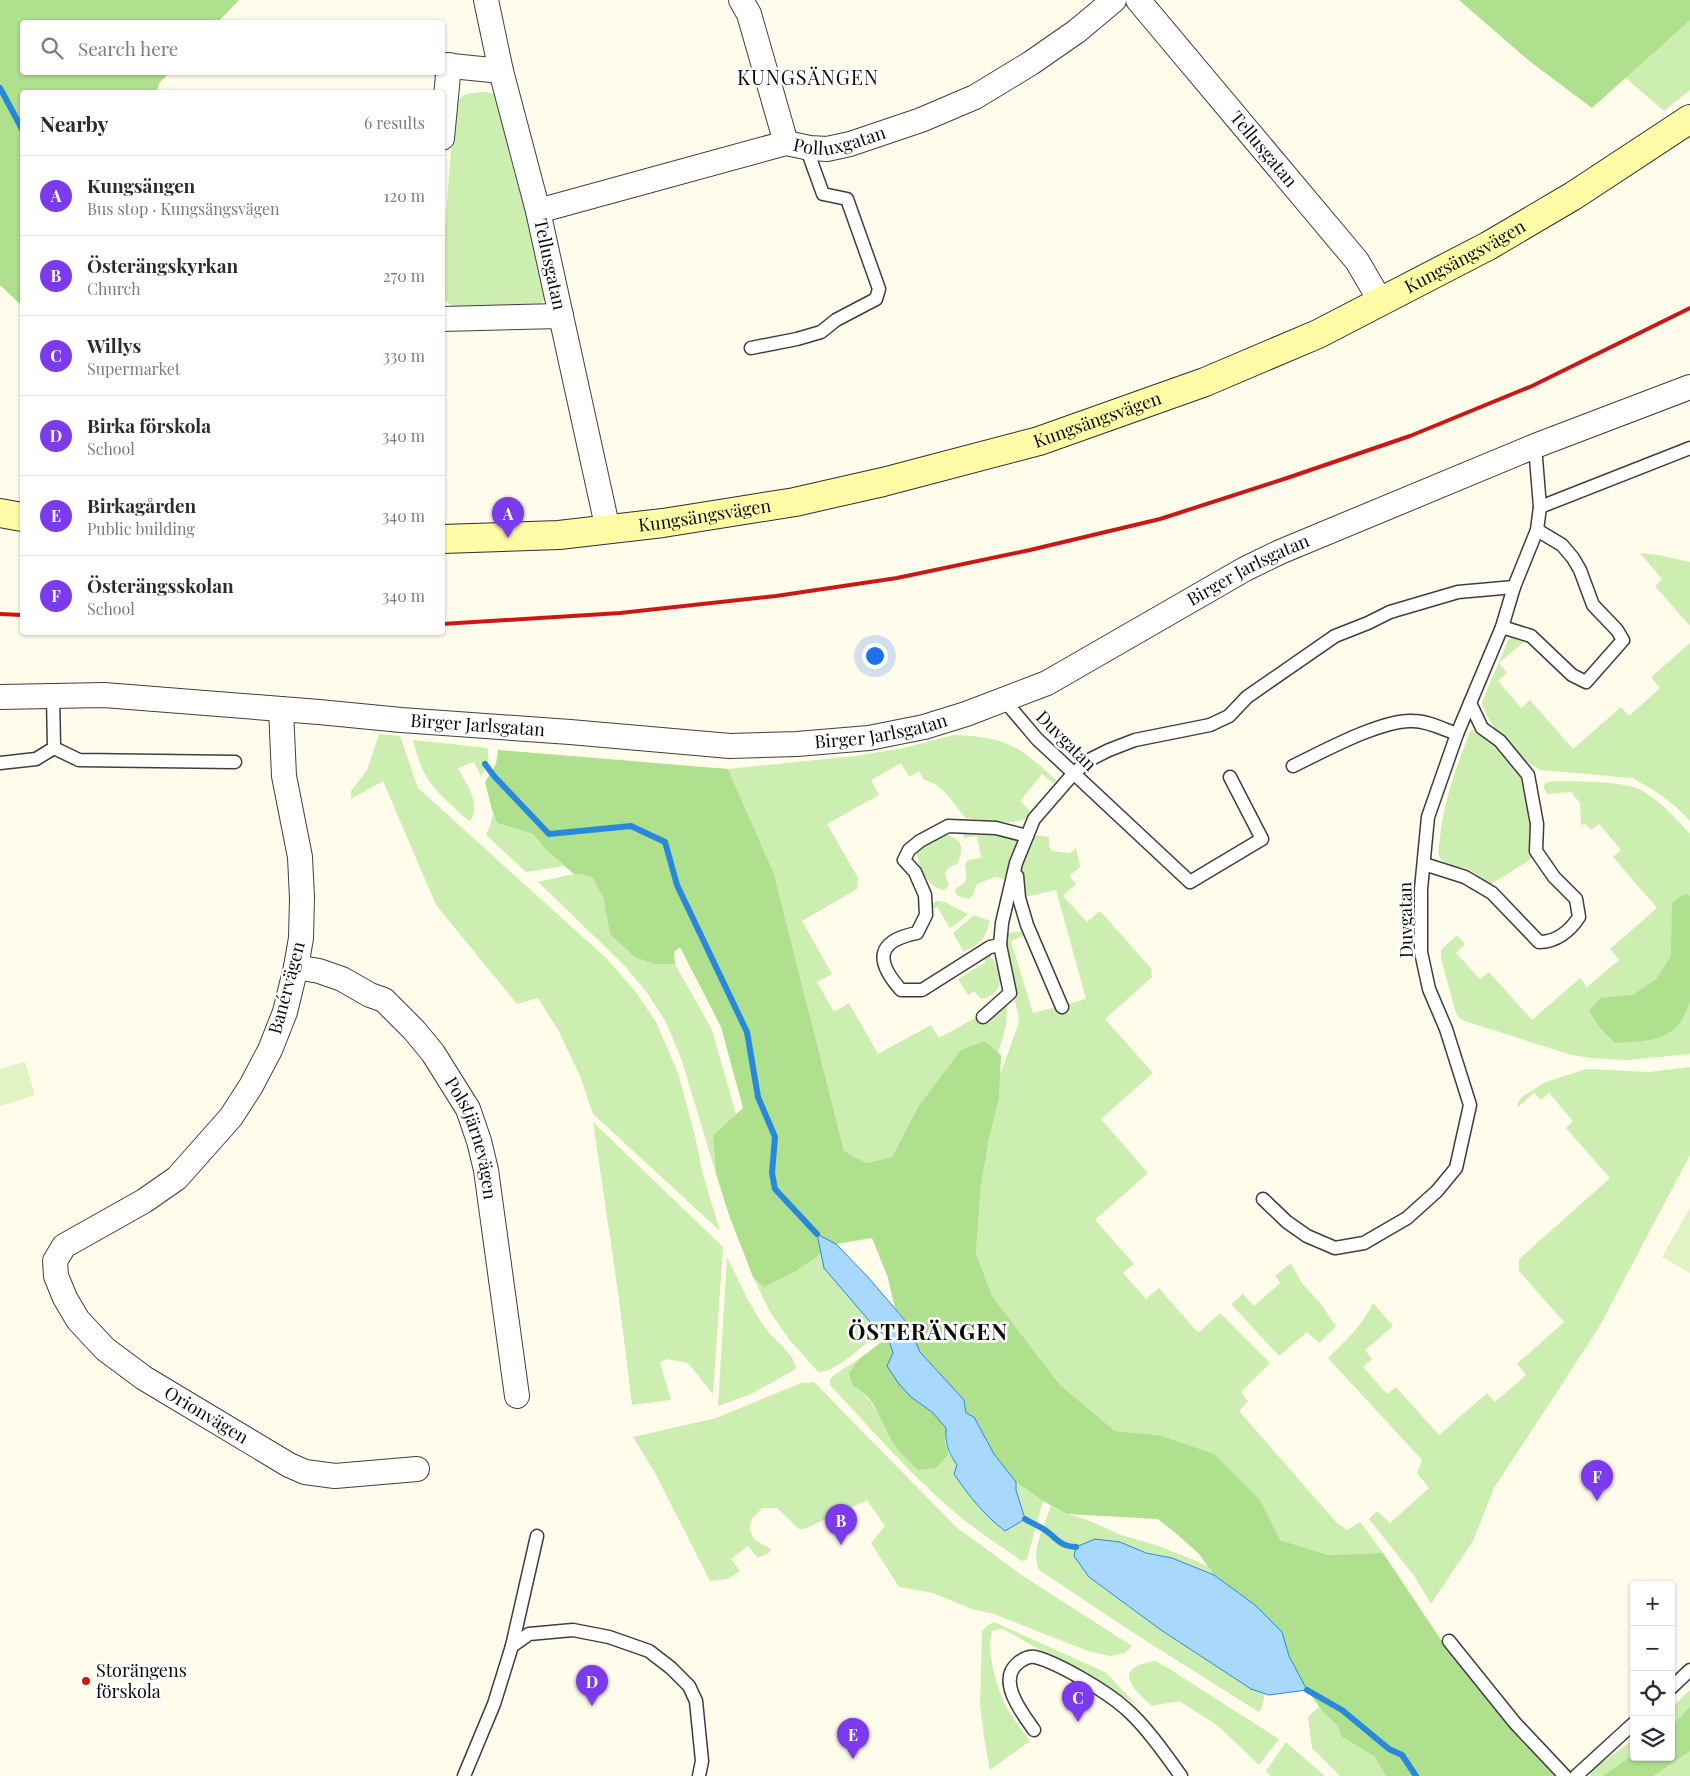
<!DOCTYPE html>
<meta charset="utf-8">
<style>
:root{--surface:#fff;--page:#f7f7f7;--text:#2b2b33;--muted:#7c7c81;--line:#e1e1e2;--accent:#7c3aed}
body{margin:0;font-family:"Playfair Display",serif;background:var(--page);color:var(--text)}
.controls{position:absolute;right:15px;bottom:15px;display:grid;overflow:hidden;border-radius:5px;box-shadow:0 1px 4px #0004}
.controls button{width:45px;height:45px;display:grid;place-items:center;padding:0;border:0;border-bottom:1px solid var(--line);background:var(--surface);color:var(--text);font:25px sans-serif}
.you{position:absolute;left:874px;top:655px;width:18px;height:18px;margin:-12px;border:4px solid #fff;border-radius:50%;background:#1a73e8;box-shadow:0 0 0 8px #1a73e833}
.badge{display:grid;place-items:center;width:32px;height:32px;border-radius:50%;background:var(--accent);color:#fff;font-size:16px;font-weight:700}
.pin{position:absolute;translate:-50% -41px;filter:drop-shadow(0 1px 2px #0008)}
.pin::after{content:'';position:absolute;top:26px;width:18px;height:15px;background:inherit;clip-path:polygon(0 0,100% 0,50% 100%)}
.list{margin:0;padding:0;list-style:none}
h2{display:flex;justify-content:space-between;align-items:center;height:65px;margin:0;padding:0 20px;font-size:21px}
h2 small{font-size:16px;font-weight:400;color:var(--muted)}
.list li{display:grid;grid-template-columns:32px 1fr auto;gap:15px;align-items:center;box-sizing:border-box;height:80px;padding:0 20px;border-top:1px solid var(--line)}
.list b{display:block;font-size:19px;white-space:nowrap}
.list p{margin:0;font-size:16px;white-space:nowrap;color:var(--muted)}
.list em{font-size:16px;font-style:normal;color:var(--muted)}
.icon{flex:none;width:28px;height:28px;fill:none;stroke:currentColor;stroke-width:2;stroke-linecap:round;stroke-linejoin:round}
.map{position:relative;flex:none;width:1690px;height:1776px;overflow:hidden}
.search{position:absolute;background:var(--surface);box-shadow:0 1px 4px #0004;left:20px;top:20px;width:425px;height:55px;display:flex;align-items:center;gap:12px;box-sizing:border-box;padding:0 18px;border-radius:5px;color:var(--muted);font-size:19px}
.panel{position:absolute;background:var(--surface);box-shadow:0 1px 4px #0004;left:20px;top:90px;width:425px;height:545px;border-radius:5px}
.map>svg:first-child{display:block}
.green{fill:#cceeb0}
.forest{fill:#aee08e}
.pitch{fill:#e0f4c3}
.water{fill:#a9d8fd;stroke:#2889dc}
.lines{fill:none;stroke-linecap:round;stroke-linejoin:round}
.stream{stroke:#2889dc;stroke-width:6}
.lane-casing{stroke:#3f3f3f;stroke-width:15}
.street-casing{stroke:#3f3f3f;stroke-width:26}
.secondary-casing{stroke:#2e2e2e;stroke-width:30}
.lane{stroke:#fff;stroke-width:12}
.street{stroke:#fff;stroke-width:24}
.secondary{stroke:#fffba6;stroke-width:28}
.rail{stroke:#cb1816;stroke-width:4}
.poi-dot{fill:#cb1816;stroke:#fff;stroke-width:2}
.labels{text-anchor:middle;stroke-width:5;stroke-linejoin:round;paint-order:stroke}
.street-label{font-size:18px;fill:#0c0c0c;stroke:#fff}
.poi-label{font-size:18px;fill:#0c0c0c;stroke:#fff;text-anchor:start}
.quarter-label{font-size:20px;letter-spacing:1px;fill:#0c0c0c;stroke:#fff}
.district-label{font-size:22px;font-weight:bold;letter-spacing:1px;fill:#0c0c0c;stroke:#fff}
</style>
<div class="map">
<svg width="1690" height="1776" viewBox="0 0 1690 1776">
<rect width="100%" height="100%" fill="#fffceb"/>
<!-- green -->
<g class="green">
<polygon points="1535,0 1690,0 1690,90 1664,111"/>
<path d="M 485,92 L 495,94 L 502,102 L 546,291 L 544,300 L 536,309 L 455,308 L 443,299 L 443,257 L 454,109 C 460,92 469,93 485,92 Z"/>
<polygon points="1640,553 1658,555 1690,562 1690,626 1655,586 1662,579"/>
<path d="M 1513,633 L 1526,640 L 1499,663 L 1507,673 L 1498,681 L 1521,708 L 1530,700 L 1573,749 L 1621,707 L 1629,716 L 1660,688 L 1651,677 L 1690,643 L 1690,821 L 1675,806 L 1655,791 L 1632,778 L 1540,770 C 1519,759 1487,726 1482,702 L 1510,636 Z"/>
<path d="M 1476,729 C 1490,740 1520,767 1526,784 C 1534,803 1532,833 1533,854 L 1531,859 L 1491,884 C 1482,881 1477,873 1468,869 C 1460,866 1446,866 1440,858 C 1437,853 1439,845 1440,839 C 1443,801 1457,767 1470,731 Z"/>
<polygon points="379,734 400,736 418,788 606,958 635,991 656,1022 678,1073 695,1136 702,1171 720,1231 593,1114 580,1076 558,1030 538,998 517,1004 436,905 383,781 351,799 351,791 367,770"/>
<path d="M 954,735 C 1006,737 1020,746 1057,781 L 1054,784 L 1042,774 L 1020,801 L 1033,814 C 1016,828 987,820 966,818 C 954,805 943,783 924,780 L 919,771 L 909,777 L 901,763 L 871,780 L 879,795 L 827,824 L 858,878 L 857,889 L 802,921 L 832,974 L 817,982 L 834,1012 L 849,1003 L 878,1054 L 931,1025 L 939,1038 L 1002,1003 L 1007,1006 L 1006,1026 L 998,1053 L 985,1041 L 918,1107 L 892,1157 L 866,1163 L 844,1151 L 774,874 L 728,769 L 855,756 L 903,748 Z"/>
<path d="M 413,740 L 488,748 L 488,764 L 481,776 L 474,762 L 458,768 C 466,785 482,803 470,821 C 462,816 456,809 449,803 C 426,781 421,771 413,740 Z"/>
<path d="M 1553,781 C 1576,782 1620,780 1641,790 C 1660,800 1676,819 1690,834 L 1690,1054 L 1626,1060 L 1590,1058 L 1568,1054 L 1465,1021 L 1459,1018 L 1456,1013 L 1441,959 L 1441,950 L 1457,935 L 1465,944 L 1456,953 L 1480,979 L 1489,972 L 1532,1020 L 1580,978 L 1587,987 L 1619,960 L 1610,949 L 1657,908 L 1613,857 L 1621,850 L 1599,824 L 1591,830 L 1584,823 L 1581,826 L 1580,803 L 1571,792 L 1548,794 C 1544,790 1543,788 1545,783 Z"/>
<polygon points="493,814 497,823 533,834 547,851 564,866 526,872 486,835 491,823"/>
<path d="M 966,830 L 1018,838 L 1005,879 L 995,877 L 977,884 L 973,895 L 969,899 L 958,896 L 955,891 C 959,883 954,890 961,885 C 969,880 966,872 965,865 L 968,860 L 981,858 L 977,836 L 964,838 L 963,833 Z"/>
<path d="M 942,833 C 961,838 966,846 957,864 C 944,868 943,873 949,885 L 944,890 C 927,888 916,864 917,848 Z"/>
<path d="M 1035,835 L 1049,837 L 1049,846 L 1052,851 L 1070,853 L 1076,848 L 1080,867 L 1069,876 L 1076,884 L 1063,896 L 1087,922 L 1100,911 L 1151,968 L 1152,977 L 1105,1019 L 1153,1073 L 1101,1119 L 1148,1173 L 1095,1220 L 1134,1264 L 1123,1273 L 1146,1299 L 1159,1288 L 1198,1333 L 1220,1313 L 1270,1363 L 1241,1392 L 1248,1401 L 1239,1411 L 1336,1522 L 1347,1530 L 1360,1522 L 1383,1553 L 1328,1555 L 1280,1540 L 1260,1500 L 1158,1435 L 1115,1431 L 1060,1385 L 992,1296 L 976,1253 L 981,1185 L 989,1139 L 999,1099 L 1000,1075 L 1017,1028 L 1019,1019 L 1002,940 L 1004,935 L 1013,932 L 1024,931 L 1025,935 L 1011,941 L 1033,1013 L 1086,999 L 1056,890 L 1025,897 C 1020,877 1017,872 1025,851 C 1028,844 1029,840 1035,835 Z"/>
<path d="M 574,874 C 579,875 588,874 593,878 C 604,888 607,920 610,934 L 655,964 L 675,964 L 712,1030 L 736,1114 L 713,1135 L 716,1174 L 682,1061 L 666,1022 L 648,994 L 625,966 L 538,882 Z"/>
<polygon points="937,901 945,902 968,914 958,923 950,928 937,907 929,911 931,904"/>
<path d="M 974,915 L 990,921 C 983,942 983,941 964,952 L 953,933 Z"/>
<path d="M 981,955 L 990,956 C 1004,972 1006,993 981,999 L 974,991 L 968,995 L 958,979 L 986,962 Z"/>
<path d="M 1690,1067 L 1690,1155 L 1598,1329 L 1494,1488 L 1473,1541 L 1431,1604 L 1415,1577 L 1369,1519 L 1377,1511 L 1390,1523 L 1429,1488 L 1417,1473 L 1422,1460 L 1328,1358 C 1345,1341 1363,1325 1373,1303 L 1393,1326 L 1365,1350 L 1372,1359 L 1363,1367 L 1387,1394 L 1396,1387 L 1439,1435 L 1487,1393 L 1495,1402 L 1526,1375 L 1517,1364 L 1564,1322 L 1519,1271 L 1519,1259 L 1610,1178 L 1566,1128 L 1573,1121 L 1549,1093 L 1541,1100 L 1534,1093 L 1517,1108 L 1518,1102 L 1523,1096 L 1546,1082 L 1586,1069 L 1649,1072 Z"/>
<polygon points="593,1122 723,1247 713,1394 688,1363 666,1359 660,1363 671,1400 632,1405 618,1292"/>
<path d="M 821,1254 L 825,1268 L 880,1332 C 867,1342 834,1374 818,1372 L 788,1338 L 770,1312 L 753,1277 L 764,1286 L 796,1271 Z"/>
<path d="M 727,1257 C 739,1281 750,1307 766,1329 C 775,1341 795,1354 796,1369 L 751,1394 L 718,1406 Z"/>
<polygon points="1291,1263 1301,1282 1320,1303 1336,1326 1319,1343 1307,1332 1279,1356 1231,1304 1243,1294 1254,1306 1280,1283 1275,1276"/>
<path d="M 859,1359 L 849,1373 L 882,1418 L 896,1447 L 936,1468 L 949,1454 L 957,1465 L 954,1474 C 969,1496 984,1515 1005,1530 L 1025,1519 L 1016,1490 L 1016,1482 L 1043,1501 L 1027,1559 L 1022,1561 C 1005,1549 988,1538 972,1526 C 921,1487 874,1432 830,1385 L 830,1380 L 834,1375 Z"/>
<polygon points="814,1382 956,1527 1023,1576 1132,1646 1125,1653 1110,1656 1088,1651 994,1614 972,1609 933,1593 899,1587 871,1543 885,1526 867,1500 804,1529 799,1529 777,1508 762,1508 752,1519 749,1529 755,1540 771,1549 769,1553 758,1558 748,1546 731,1559 740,1571 728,1579 710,1581 655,1473 633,1437 716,1418 801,1383"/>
<path d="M 1051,1506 L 1067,1514 L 1085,1519 L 1121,1535 L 1159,1546 L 1206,1565 L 1214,1575 L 1172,1558 L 1146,1553 L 1120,1542 L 1089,1577 L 1161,1630 L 1251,1689 L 1265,1694 L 1262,1707 L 1259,1712 L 1146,1641 L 1039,1570 C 1030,1551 1045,1524 1051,1506 Z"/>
<path d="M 994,1622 L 1105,1672 L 1137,1705 L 1003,1629 L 993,1630 C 985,1645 995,1679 1001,1695 C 1007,1712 1020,1727 1030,1741 L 990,1770 L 985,1744 L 980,1705 L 982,1631 L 988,1625 Z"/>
<path d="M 1155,1661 L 1168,1668 L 1279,1739 L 1259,1765 L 1217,1725 L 1179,1701 L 1152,1706 C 1131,1688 1112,1668 1155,1661 Z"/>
<polygon points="1690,1690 1690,1776 1590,1776 1594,1768 1634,1739 1634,1757 1671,1757 1671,1708"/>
<polygon points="1319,1707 1337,1725 1342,1737 1374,1756 1386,1776 1340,1776 1312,1748 1308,1717"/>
<polygon points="1286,1742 1325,1776 1271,1776 1266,1771"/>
</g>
<!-- forest -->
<g class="forest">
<polygon points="0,0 239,0 218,22 22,22 22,72 169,73 159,83 157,92 22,92 22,306 0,285"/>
<polygon points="1459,0 1690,0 1690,20 1592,108 1528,60"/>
<polygon points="498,750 728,769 774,874 844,1151 866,1163 892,1157 918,1107 961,1050 985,1041 1001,1055 999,1099 989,1139 981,1185 976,1253 992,1296 1060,1385 1115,1431 1158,1435 1214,1454 1260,1500 1280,1540 1328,1555 1383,1553 1445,1646 1556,1776 1386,1776 1374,1756 1342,1737 1337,1725 1323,1712 1307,1690 1289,1656 1282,1632 1255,1605 1214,1575 1199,1554 1178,1535 1158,1519 1067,1514 1043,1501 1016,1482 994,1454 974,1417 966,1413 938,1371 920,1352 908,1324 895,1308 888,1278 872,1238 836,1244 817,1235 821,1254 796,1271 764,1287 753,1277 729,1215 716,1174 713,1135 743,1108 721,1027 680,947 674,952 675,964 655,964 635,957 610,934 603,897 593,878 584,875 574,874 547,851 533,834 497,823 492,810 485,782 496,764"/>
<path d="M 1685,894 L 1690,896 L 1690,1001 C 1677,1043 1652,1040 1615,1043 L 1600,1028 L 1589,1011 L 1600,998 L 1633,995 L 1656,979 L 1671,956 L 1672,903 Z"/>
<path d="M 888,1337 L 893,1353 L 911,1397 L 932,1412 L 946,1428 L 945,1442 L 949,1454 L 936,1468 L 918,1470 C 911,1463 902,1455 896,1447 C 882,1427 877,1397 853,1386 L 849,1373 L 859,1359 Z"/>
<polygon points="1690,1707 1690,1751 1653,1776 1603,1776 1634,1754 1634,1757 1671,1757 1671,1727"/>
</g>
<!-- pitch -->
<g class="pitch">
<polygon points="25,1062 35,1095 0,1106 0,1069"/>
<polygon points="1690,1208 1690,1273 1662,1257"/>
</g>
<!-- water -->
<g class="water">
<path d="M 817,1234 L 836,1244 L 867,1276 L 908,1324 L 920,1352 L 964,1400 L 966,1413 L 974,1417 L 994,1454 L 1016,1482 L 1016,1490 L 1025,1519 L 1005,1531 C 984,1515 969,1496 954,1474 L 957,1465 C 948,1452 945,1443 946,1428 L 932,1412 L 911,1397 L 899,1384 L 887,1366 L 893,1353 L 888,1337 L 877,1330 L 824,1268 Z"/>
<polygon points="1095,1539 1120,1542 1146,1553 1172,1558 1214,1575 1255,1605 1282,1632 1289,1656 1307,1690 1269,1695 1251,1689 1161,1630 1089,1577 1074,1556 1076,1547"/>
</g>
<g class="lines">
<!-- stream -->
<g class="stream">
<polyline points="0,88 22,129"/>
<polyline points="485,764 494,776 549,834 631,826 665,842 677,885 747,1032 758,1097 775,1137 772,1173 775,1189 817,1234"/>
<path d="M 1025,1519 C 1033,1524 1042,1527 1049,1533 C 1060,1542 1062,1546 1076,1547"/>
<polyline points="1307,1690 1342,1710 1389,1749 1402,1755 1416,1776"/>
</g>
<!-- lane casing -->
<g class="lane-casing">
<g id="lane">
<polyline points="751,348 797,339 821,332 836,320 876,299 879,289 847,199 823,194 806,147"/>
<polyline points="1540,507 1690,448"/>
<polyline points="1502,627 1531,636 1572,675 1586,682 1623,640 1617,630 1593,605 1580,570 1573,558 1562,545 1537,530"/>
<polyline points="1004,700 1037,739 1190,882 1262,839 1230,777"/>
<polyline points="54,748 79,760 235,762"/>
<polyline points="0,763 36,759 54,748 53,695"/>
<path d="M 1293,766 C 1322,752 1382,719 1413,721 C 1428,721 1443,729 1457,734"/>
<path d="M 1424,864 L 1465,877 L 1492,893 L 1539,942 C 1556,942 1570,931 1579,917 L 1576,899 L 1554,877 L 1536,851 L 1537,824 L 1528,775 L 1500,741 L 1482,728 L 1470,703"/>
<polyline points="1017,876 1019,898 1027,925 1062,1007"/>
<path d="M 1000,945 L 990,947 L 922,990 L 901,990 C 875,961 876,941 917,933 L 926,915 L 925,895 L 915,872 L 904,860 L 909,850 L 920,841 L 948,826 L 996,828 L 1027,836"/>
<polyline points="983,1017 1010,993 1000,945 1002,923 1016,863 1034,819 1073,774 1089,760 1109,750 1135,740 1210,725 1229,716 1247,697 1335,636 1368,623 1390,612 1458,592 1514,587"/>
<polyline points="1263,1199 1287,1222 1307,1236 1335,1248 1364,1243 1407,1218 1437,1191 1456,1168 1470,1105 1446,1029 1429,989 1421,952 1421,889 1428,817 1457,734 1502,627 1514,587 1537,530 1540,507 1535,446"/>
<polyline points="1449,1641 1515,1723 1565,1776"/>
<polyline points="512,1646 537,1536"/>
<polyline points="1671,1688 1690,1670"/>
<path d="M 1034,1730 C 1023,1714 996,1681 1018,1663 C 1023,1659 1029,1656 1035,1657 C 1059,1663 1107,1692 1125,1708 C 1145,1725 1166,1755 1181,1776"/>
<polyline points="464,1776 494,1704 512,1646 529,1634 573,1630 609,1637 649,1651 671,1668 689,1686 696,1701 702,1761 699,1776"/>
<polyline points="1576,1776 1634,1723"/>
</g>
</g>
<!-- street casing -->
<g class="street-casing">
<g id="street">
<path id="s1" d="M 486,0 L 501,71 L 538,211 L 608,530"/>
<polyline points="741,0 749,14 786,143"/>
<path id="s2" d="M 1138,0 L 1357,261 L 1381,302"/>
<polyline points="442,65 501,71"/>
<polyline points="442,138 449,65"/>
<path id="s3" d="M 538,211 L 786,143 L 810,148 L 827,149 L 850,144 L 921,120 L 975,97 L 1031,63 L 1077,31 L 1114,0"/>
<polyline points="442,319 561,316"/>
<path id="s4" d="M 0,697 L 104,695 L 319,712 L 401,720 L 570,732 L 730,746 L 797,744 L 869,738 L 924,727 L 966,714 L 1047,683 L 1245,569 L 1280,552 L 1535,446 L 1690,387"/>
<path id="s5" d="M 281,709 L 284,776 L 300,857 L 302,898 L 301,938 L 296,967 L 285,1012 L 270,1050 L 251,1086 L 231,1117 L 177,1178 L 144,1201 L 64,1246 L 55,1261 L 56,1276 L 65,1298 L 78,1320 L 105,1349 L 144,1378 L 289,1465 L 305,1472 L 335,1476 L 417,1469"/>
<path id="s6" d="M 296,967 L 319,971 L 342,979 L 370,995 L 384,1000 L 414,1030 L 433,1053 L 468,1109 L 479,1141 L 486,1170 L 517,1396"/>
</g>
</g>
<!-- secondary casing -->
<g class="secondary-casing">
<g id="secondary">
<polyline points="0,513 22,517"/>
<path id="s7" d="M 442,539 L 559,535 L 663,523 L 732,512 L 795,502 L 883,482 L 1039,441 L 1205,382 L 1318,334 L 1488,246 L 1573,196 L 1690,119"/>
</g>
</g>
<!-- lane -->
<use href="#lane" class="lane"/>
<!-- street -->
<use href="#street" class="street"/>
<!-- secondary -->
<use href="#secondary" class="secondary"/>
<!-- rail -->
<g class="rail">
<polyline points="0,614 22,615"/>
<polyline points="442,624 620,613 776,596 897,578 1030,550 1160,519 1287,478 1410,436 1532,386 1690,308"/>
</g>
</g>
<!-- markers -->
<circle class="poi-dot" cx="86" cy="1681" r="5"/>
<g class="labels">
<!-- street labels -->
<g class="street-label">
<text dy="6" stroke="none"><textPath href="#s3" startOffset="312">Polluxgatan</textPath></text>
<text dy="6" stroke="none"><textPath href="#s2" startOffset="195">Tellusgatan</textPath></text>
<text dy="6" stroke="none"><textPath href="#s7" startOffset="1072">Kungsängsvägen</textPath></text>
<text dy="6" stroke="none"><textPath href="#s1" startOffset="272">Tellusgatan</textPath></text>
<text dy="6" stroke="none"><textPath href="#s7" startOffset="669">Kungsängsvägen</textPath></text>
<text dy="6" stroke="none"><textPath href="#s7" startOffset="264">Kungsängsvägen</textPath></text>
<text dy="6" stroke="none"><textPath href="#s4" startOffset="1289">Birger Jarlsgatan</textPath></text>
<text dy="6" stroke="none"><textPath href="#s4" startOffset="479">Birger Jarlsgatan</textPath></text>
<text dy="6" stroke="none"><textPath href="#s4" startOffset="884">Birger Jarlsgatan</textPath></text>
<text transform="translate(1066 741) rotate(45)" y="6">Duvgatan</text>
<text transform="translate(1406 920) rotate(-91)" y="6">Duvgatan</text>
<text transform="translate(287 988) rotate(-75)" y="6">Banérvägen</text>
<text dy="6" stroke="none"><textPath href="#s6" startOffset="262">Polstjärnevägen</textPath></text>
<text dy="6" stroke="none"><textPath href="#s5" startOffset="881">Orionvägen</textPath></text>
</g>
<!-- poi labels -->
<g class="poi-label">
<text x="96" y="1677">Storängens<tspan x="96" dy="21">förskola</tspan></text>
</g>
<!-- quarter labels -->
<g class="quarter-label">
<text x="808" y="85">KUNGSÄNGEN</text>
</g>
<!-- district labels -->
<g class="district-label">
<text x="928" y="1340">ÖSTERÄNGEN</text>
</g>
</g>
</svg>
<div class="controls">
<button>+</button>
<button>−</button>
<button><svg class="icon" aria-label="locate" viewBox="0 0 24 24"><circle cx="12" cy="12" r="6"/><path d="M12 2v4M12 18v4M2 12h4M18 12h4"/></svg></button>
<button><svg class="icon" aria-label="layers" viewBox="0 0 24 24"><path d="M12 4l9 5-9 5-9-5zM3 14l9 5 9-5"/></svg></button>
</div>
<div class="you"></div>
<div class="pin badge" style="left:508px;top:538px">A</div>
<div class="pin badge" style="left:841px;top:1545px">B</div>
<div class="pin badge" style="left:1078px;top:1722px">C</div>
<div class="pin badge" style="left:592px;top:1706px">D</div>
<div class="pin badge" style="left:853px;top:1759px">E</div>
<div class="pin badge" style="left:1597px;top:1501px">F</div>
<div class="search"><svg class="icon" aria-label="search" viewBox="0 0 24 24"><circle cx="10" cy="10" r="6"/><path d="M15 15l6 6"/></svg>Search here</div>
<section class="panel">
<h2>Nearby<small>6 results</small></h2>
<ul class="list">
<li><span class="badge">A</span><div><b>Kungsängen</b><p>Bus stop · Kungsängsvägen</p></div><em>120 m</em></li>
<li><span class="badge">B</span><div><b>Österängskyrkan</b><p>Church</p></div><em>270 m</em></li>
<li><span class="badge">C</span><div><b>Willys</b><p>Supermarket</p></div><em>330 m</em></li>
<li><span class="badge">D</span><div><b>Birka förskola</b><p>School</p></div><em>340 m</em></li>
<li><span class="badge">E</span><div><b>Birkagården</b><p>Public building</p></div><em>340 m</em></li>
<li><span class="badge">F</span><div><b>Österängsskolan</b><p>School</p></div><em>340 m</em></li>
</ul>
</section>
</div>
